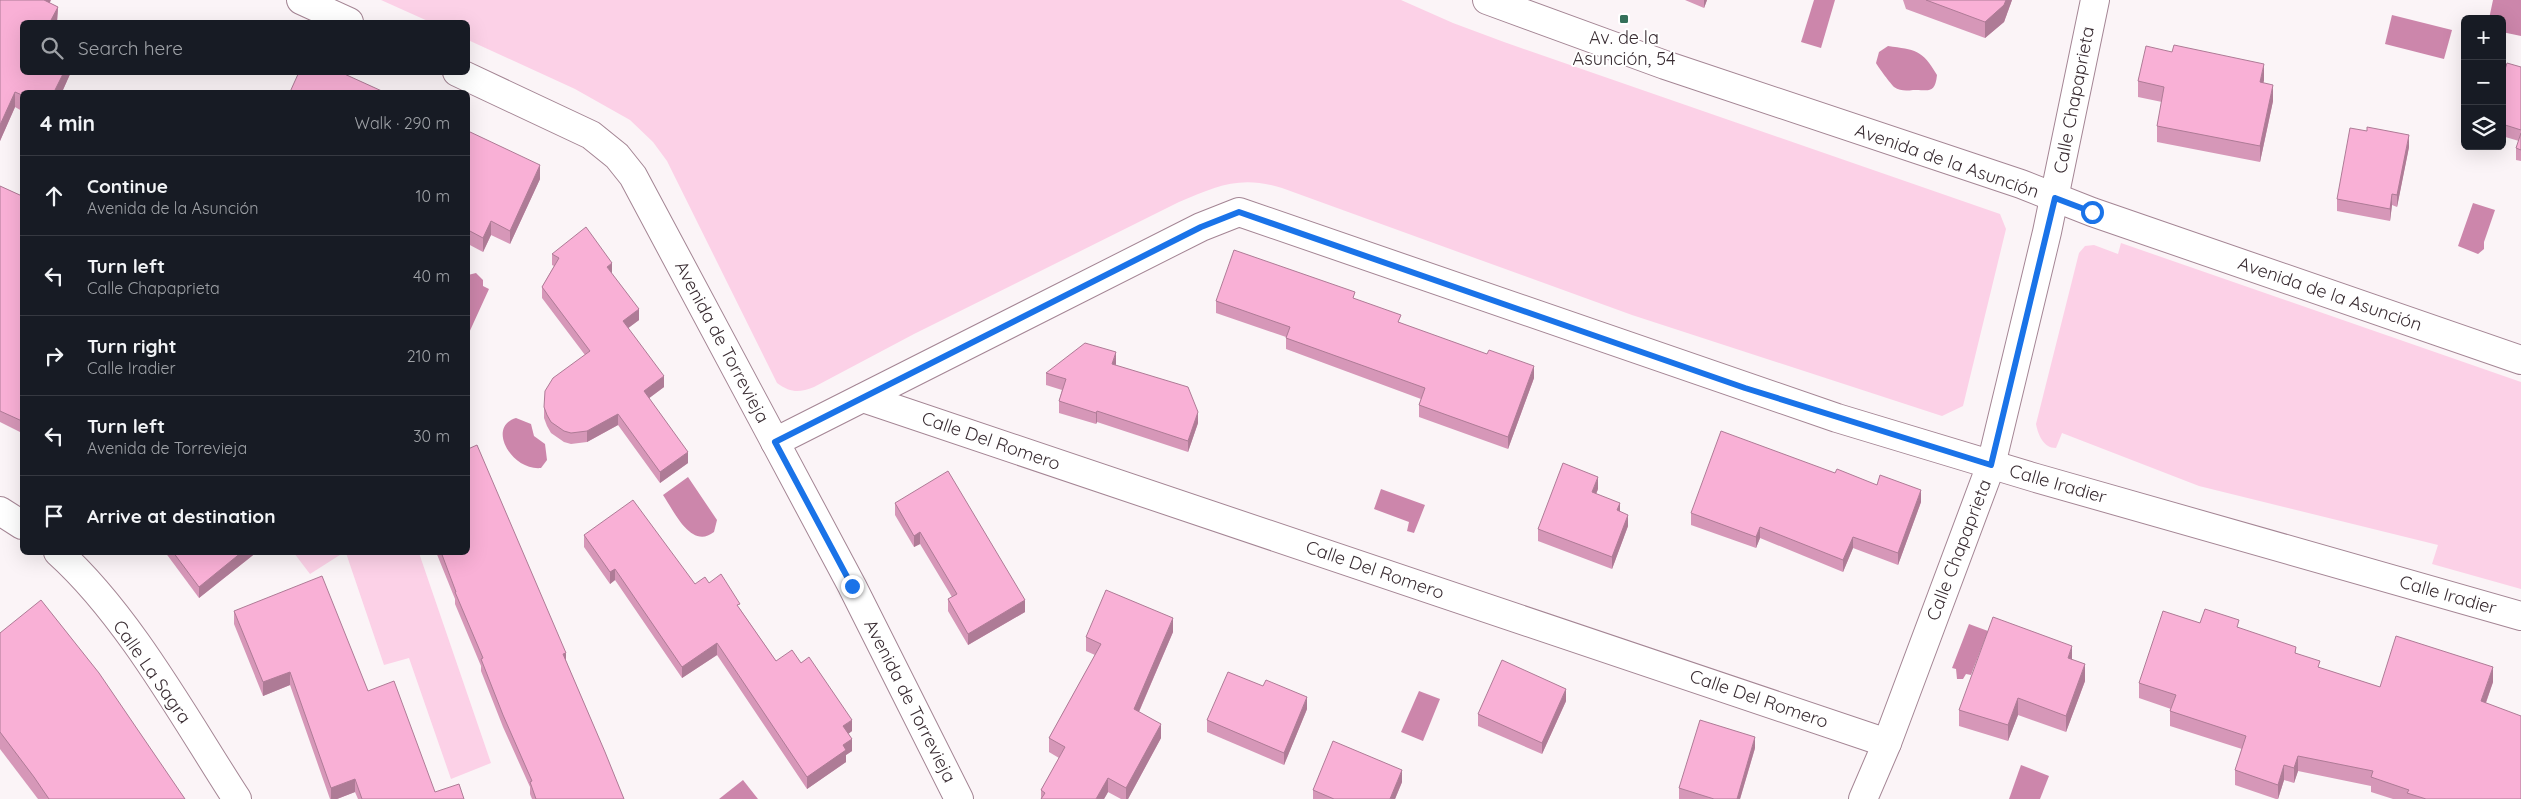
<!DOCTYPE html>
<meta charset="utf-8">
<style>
:root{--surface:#171b24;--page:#242831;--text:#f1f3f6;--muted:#9ea1a6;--line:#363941}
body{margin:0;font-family:Quicksand,sans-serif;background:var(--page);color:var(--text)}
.controls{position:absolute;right:15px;top:15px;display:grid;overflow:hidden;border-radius:8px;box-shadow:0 5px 20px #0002}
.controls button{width:45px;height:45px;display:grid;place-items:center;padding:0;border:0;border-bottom:1px solid var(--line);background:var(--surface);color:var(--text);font:25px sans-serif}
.stop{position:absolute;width:15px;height:15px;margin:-11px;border:4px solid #1a73e8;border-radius:50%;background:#fff}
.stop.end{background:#1a73e8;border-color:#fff;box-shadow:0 1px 5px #0008}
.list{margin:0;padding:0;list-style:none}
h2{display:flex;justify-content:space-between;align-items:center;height:65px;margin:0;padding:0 20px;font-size:21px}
h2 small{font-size:16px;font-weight:400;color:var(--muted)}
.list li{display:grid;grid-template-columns:32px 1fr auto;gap:15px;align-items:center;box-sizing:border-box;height:80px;padding:0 20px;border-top:1px solid var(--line)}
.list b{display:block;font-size:19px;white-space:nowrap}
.list p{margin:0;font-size:16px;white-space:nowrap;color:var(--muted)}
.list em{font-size:16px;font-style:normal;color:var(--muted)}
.icon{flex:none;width:28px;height:28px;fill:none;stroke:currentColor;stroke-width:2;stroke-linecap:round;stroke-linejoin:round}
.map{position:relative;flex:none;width:2521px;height:799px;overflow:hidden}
.search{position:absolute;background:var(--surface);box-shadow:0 5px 20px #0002;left:20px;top:20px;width:450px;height:55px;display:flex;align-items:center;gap:12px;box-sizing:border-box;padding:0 18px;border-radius:8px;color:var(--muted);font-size:19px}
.panel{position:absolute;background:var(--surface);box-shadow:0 5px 20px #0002;left:20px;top:90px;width:450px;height:465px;border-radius:8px}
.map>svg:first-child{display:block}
.green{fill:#fcd1e7}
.water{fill:#cc86ab}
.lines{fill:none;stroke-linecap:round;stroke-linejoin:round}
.minor-casing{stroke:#a48594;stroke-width:30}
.minor{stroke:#fff;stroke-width:28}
.wall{fill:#d697b8}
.shaded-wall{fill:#ae7b96}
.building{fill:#f9b0d6;stroke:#ae7b96}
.route{stroke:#1a73e8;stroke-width:6}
.poi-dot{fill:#35715b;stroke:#fff;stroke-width:2}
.labels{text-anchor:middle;stroke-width:4;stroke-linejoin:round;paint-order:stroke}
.poi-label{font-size:18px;fill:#392c32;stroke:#fff}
.street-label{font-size:18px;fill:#392c32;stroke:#fff}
</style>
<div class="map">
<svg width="2521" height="799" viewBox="0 0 2521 799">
<rect width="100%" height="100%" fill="#fbf4f7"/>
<!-- green -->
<g class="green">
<path d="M 381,0 L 1401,0 L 1453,23 L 1504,42 L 2000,214 L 2006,229 L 1963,406 L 1942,416 L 1632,315 L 1282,188 C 1240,175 1217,186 1179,202 L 914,334 L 814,387 C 799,393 791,393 777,383 L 667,161 L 653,142 L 630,120 L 575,89 L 468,40 L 468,22 L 430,22 Z"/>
<path d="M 2121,243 L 2521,382 L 2521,589 L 2432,564 L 2438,545 L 2199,486 L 2062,433 L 2056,448 C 2043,448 2038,434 2036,424 L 2079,253 L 2085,246 L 2094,245 L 2118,254 Z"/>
<polygon points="294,553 343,553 310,574"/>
<polygon points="346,553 419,553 491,763 451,779 409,658 384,665"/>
</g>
<!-- water -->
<g class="water">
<polygon points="1814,0 1835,0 1821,48 1801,42"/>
<polygon points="2493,0 2521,0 2521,36 2502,32 2502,19 2489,19"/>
<polygon points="2392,15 2452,30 2444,59 2385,44"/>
<path d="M 1888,46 C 1915,50 1922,49 1937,75 C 1935,96 1926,89 1913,90 C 1906,91 1900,91 1894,87 C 1891,84 1878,67 1876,63 L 1879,52 Z"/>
<polygon points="2473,203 2495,210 2484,242 2484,249 2478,254 2458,246"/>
<polygon points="476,273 483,280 483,286 489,289 468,335 468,275"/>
<path d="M 516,418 L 531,424 L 534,436 L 545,444 L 547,460 L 541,468 C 512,471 486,427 516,418 Z"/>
<path d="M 688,477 L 717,520 L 714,532 C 691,550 674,511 663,495 Z"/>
<polygon points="1381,489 1425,505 1414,533 1407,531 1409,522 1374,509"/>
<polygon points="1969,624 1988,631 1971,675 1966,674 1963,679 1957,679 1956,669 1952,668"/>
<polygon points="1419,691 1440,699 1423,741 1401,732"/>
<polygon points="2021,765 2049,776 2040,799 2009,799"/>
<polygon points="743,780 758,799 719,799"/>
</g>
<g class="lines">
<!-- minor casing -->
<g class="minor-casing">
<g id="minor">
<polyline points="301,0 349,22"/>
<polyline points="1487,0 1665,65 2021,184 2092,212 2521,360"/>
<polyline points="457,72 591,135 617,156 633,176 852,586 959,799"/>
<polyline points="863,398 1887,743"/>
<polyline points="775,442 1201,227 1239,212 1837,418 2036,478 2521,616"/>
<polyline points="0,511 22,525"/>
<path d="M 58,552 C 129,616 185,719 237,799"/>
<polyline points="1863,799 1887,743 1991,465 2047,232 2095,0"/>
</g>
</g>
<!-- minor -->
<use href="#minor" class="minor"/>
</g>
<!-- wall -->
<g class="wall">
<polygon points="0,0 50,3 58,7 57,22 22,22 22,72 71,72 62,92 22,92 22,111 15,107 0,141"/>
<polygon points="1685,0 1707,0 1704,8"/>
<polygon points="1903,0 2012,0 2004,22 1985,38 1906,9"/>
<polygon points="2521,67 2521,161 2516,160 2516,148 2519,141 2502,136 2502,79"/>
<polygon points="2264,80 2263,83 2273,101 2260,162 2157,142 2157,126 2162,102 2138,97 2138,81"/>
<polygon points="468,131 540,179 510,244 491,235 483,252 468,244"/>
<polygon points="2409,147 2397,207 2392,205 2390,221 2337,211 2337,199"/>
<polygon points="0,186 22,196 22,433 0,422"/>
<polygon points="552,254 612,274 639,320 628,328 664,387 649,398 688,463 660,483 618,425 587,442 571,444 564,442 551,433 547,426 544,418 544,407 585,355 542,298 542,287 554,266 552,265"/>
<polygon points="1355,299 1401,323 1534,378 1508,449 1419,417 1419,405 1421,399 1286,349 1286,337 1216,313 1216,301"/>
<polygon points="1116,364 1115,365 1198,423 1188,452 1097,422 1096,424 1059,413 1059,401 1062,390 1046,385 1046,373"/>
<polygon points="1835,473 1921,502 1898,565 1853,548 1843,572 1760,538 1756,548 1691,525 1691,513"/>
<polygon points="1598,489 1596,494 1620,511 1628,526 1612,569 1538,541 1538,529"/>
<polygon points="895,503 1025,612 968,645 948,611 948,599 952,597 920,544 914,547 895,515"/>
<polygon points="584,535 695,584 709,583 740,609 776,661 801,663 852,731 848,734 852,751 846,755 846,762 807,789 717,655 682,678 615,580 610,584 584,547"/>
<polygon points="165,552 257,552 199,598"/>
<polygon points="436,552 468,552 566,661 624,799 532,799 530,794 530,787 503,727 481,671 481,666 455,604 455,599"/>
<polygon points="234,611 368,691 435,792 464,799 358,799 355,792 337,799 330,799 290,685 263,696 234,624"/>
<polygon points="2200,623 2239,628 2296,653 2320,668 2380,687 2493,682 2486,703 2521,799 2393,799 2371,792 2371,786 2298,771 2294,783 2284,780 2278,799 2276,799 2235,785 2235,770 2242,749 2170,726 2170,711 2171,709 2139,698 2139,683"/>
<polygon points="1173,632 1139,712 1161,738 1128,799 1121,799 1108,792 1104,799 1041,799 1041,790 1059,758 1049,752 1049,738 1095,655 1086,651 1086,637"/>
<polygon points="0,633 185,799 38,799 0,749"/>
<polygon points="2072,660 2085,681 2066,732 2018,715 2008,741 1959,726 1959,710"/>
<polygon points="1566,701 1542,754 1478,726 1478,714"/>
<polygon points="1307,709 1284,765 1207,732 1207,720"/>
<polygon points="1755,748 1740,799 1679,799 1679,788"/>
<polygon points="1402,782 1395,799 1313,799 1313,790"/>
</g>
<!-- shaded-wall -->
<g class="shaded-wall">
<polygon points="44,0 51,0 44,16"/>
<polygon points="1704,0 1707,0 1704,8"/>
<polygon points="2006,0 2012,0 2004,22 1985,38 1985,22"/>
<polygon points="58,7 57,22 50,22"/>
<polygon points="2264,64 2264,80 2260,99 2260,82"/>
<polygon points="64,72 71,72 62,92 54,92"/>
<polygon points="2273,85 2273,101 2260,162 2260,146"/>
<polygon points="15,92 15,107 0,141 0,125"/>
<polygon points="2409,135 2409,147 2397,207 2397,195"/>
<polygon points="540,165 540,179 510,244 510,231"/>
<polygon points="2392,194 2392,205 2390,221 2390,209"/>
<polygon points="491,221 491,235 483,252 483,238"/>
<polygon points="612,263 612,274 607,267"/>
<polygon points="639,309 639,320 623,332 623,321"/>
<polygon points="1116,352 1116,364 1112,376 1112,364"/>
<polygon points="1534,366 1534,378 1508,449 1508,437"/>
<polygon points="664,376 664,387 644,402 644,391"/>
<polygon points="1097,411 1097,422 1096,424 1096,413"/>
<polygon points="1198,412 1198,423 1188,452 1188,441"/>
<polygon points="618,414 618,425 587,442 587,431"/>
<polygon points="688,452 688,463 660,483 660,472"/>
<polygon points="1598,477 1598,489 1592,504 1592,492"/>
<polygon points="1921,490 1921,502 1898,565 1898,553"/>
<polygon points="1620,503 1620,515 1617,510"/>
<polygon points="1628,515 1628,526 1612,569 1612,557"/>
<polygon points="1760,527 1760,538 1756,548 1756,537"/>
<polygon points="920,532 920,544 914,547 914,536"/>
<polygon points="1853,537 1853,548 1843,572 1843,560"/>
<polygon points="242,552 257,552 199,598 199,587"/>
<polygon points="615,569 615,580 610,584 610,572"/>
<polygon points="1025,600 1025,612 968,645 968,634"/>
<polygon points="1173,618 1173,632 1134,723 1134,709"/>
<polygon points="717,643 717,655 682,678 682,667"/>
<polygon points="2072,646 2072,663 2068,658"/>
<polygon points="566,653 566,664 563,654"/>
<polygon points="2085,664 2085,681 2066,732 2066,716"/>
<polygon points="2493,667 2493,682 2481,716 2481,701"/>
<polygon points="290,672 290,685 263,696 263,682"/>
<polygon points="1566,689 1566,701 1542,754 1542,743"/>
<polygon points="1307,697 1307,709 1284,765 1284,753"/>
<polygon points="2018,698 2018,715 2008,741 2008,725"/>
<polygon points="852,720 852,731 843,738 843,726"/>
<polygon points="1161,724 1161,738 1128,799 1126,799 1126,788"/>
<polygon points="1755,737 1755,748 1740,799 1737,799"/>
<polygon points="852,739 852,751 846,755 846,762 807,789 807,777 843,745"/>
<polygon points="2298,756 2298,771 2294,783 2294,768"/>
<polygon points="2284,765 2284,780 2278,799 2278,785"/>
<polygon points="1402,770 1402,782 1395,799 1390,799"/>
<polygon points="1108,778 1108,792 1104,799 1096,799"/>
<polygon points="355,779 355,792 337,799 331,799 331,788"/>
</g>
<!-- building -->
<g class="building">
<polygon points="0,0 44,0 58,7 50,22 22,22 22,72 64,72 54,92 22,92 22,95 15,92 0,125"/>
<polygon points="1926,0 2006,0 2004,5 1985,22"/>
<polygon points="2174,45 2264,64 2260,82 2273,85 2260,146 2157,126 2164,87 2138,81 2146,46 2172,52"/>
<polygon points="2507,63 2521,67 2521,130 2502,124 2502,79"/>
<polygon points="299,72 340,72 384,92 290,92"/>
<polygon points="2367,127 2409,135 2397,195 2392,194 2390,209 2337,199 2350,128 2367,131"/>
<polygon points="468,131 540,165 510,231 491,221 483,238 468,230"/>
<polygon points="2521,133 2521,150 2516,148"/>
<polygon points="0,186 22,196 22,421 0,411"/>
<polygon points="586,227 612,263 607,267 639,309 623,321 664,376 644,391 688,452 660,472 618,414 587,431 571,433 564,431 551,422 547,415 544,407 545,391 553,378 590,351 542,287 559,258 552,254"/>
<polygon points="1234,250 1355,292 1353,298 1401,315 1398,322 1487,354 1489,350 1534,366 1508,437 1419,405 1425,388 1286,338 1290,327 1216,301"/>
<polygon points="1085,343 1116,352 1112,364 1188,387 1198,412 1188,441 1097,411 1096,413 1059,401 1066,379 1046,373"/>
<polygon points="1721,431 1835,473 1837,469 1877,485 1880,475 1921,490 1898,553 1853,537 1843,560 1760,527 1756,537 1691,513"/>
<polygon points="477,445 566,653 563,654 605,752 624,799 536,799 530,782 532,781 503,715 481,659 483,658 455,592 456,592 441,552 468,552 468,449"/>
<polygon points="1563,463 1598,477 1592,492 1620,503 1617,510 1628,515 1612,557 1538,529"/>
<polygon points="948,471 1025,600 968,634 948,599 957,594 920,532 914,536 895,503"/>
<polygon points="633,500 695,584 705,577 709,583 721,574 740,604 737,605 776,661 792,650 801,663 809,657 852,720 843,726 852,739 843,745 846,750 807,777 717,643 682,667 615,569 610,572 584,535"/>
<polygon points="173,552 242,552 199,587"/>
<polygon points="322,576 368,691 394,681 435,792 459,784 464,799 362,799 355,779 331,788 290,672 263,682 234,611"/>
<polygon points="1106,590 1173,618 1134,709 1161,724 1126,788 1108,778 1096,799 1041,799 1045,793 1041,790 1065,747 1049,738 1101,644 1086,637"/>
<polygon points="41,600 99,673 185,799 49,799 34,777 0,732 0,633"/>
<polygon points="2205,609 2239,620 2237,627 2296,647 2295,653 2320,661 2318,667 2380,687 2396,636 2493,667 2481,701 2521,716 2521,799 2426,799 2407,793 2409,790 2371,777 2373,771 2298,756 2294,768 2284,765 2278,785 2235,770 2246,736 2170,711 2176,695 2139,683 2163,611 2200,623"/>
<polygon points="1993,617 2072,646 2068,658 2085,664 2066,716 2018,698 2008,725 1959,710"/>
<polygon points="1502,660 1566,689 1542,743 1478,714"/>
<polygon points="1228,672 1263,686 1266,680 1307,697 1284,753 1207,720"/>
<polygon points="1700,720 1755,737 1737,799 1714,799 1679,788"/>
<polygon points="1333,741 1402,770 1390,799 1334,799 1313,790"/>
</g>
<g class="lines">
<!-- route -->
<polyline class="route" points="852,586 775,442 1201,227 1239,212 1745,388 1991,465 2055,198 2092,212"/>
</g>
<!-- markers -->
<rect class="poi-dot" x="1619" y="14" width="10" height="10" rx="2.5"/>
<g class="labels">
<!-- poi labels -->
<g class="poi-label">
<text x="1624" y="44">Av. de la<tspan x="1624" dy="21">Asunción, 54</tspan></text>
</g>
<!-- street labels -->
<g class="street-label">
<text transform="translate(2074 100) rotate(-79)" y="6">Calle Chapaprieta</text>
<text transform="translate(1947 161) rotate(19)" y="6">Avenida de la Asunción</text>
<text transform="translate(2330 294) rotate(19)" y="6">Avenida de la Asunción</text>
<text transform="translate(722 342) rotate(62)" y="6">Avenida de Torrevieja</text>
<text transform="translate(991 441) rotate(19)" y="6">Calle Del Romero</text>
<text transform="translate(2058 484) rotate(16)" y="6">Calle Iradier</text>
<text transform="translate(1959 550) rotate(-69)" y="6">Calle Chapaprieta</text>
<text transform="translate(1375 570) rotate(19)" y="6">Calle Del Romero</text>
<text transform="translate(2448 595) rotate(16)" y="6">Calle Iradier</text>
<text transform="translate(152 672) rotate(55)" y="6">Calle La Sagra</text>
<text transform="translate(1759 699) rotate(19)" y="6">Calle Del Romero</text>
<text transform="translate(910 701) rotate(63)" y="6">Avenida de Torrevieja</text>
</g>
</g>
</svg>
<div class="controls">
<button>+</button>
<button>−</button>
<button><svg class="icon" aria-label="layers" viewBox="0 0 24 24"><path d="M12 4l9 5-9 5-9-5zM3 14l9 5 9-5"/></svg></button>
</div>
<div class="stop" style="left:2092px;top:212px"></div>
<div class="stop end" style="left:852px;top:586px"></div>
<div class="search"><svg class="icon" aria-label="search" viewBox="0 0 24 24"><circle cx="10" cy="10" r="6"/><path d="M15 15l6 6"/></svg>Search here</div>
<section class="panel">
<h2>4 min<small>Walk · 290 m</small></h2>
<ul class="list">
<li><svg class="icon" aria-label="ahead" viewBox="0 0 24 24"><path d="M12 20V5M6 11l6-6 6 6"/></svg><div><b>Continue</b><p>Avenida de la Asunción</p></div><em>10 m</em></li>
<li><svg class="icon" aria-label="left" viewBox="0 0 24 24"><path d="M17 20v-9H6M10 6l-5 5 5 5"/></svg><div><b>Turn left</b><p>Calle Chapaprieta</p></div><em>40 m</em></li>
<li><svg class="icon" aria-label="right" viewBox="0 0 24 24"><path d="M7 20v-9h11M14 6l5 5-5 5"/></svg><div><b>Turn right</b><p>Calle Iradier</p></div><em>210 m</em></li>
<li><svg class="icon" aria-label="left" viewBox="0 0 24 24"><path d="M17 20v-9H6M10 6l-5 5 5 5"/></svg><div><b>Turn left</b><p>Avenida de Torrevieja</p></div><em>30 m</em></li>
<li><svg class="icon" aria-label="arrive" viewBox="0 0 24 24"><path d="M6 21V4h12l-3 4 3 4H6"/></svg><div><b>Arrive at destination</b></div></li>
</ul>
</section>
</div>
